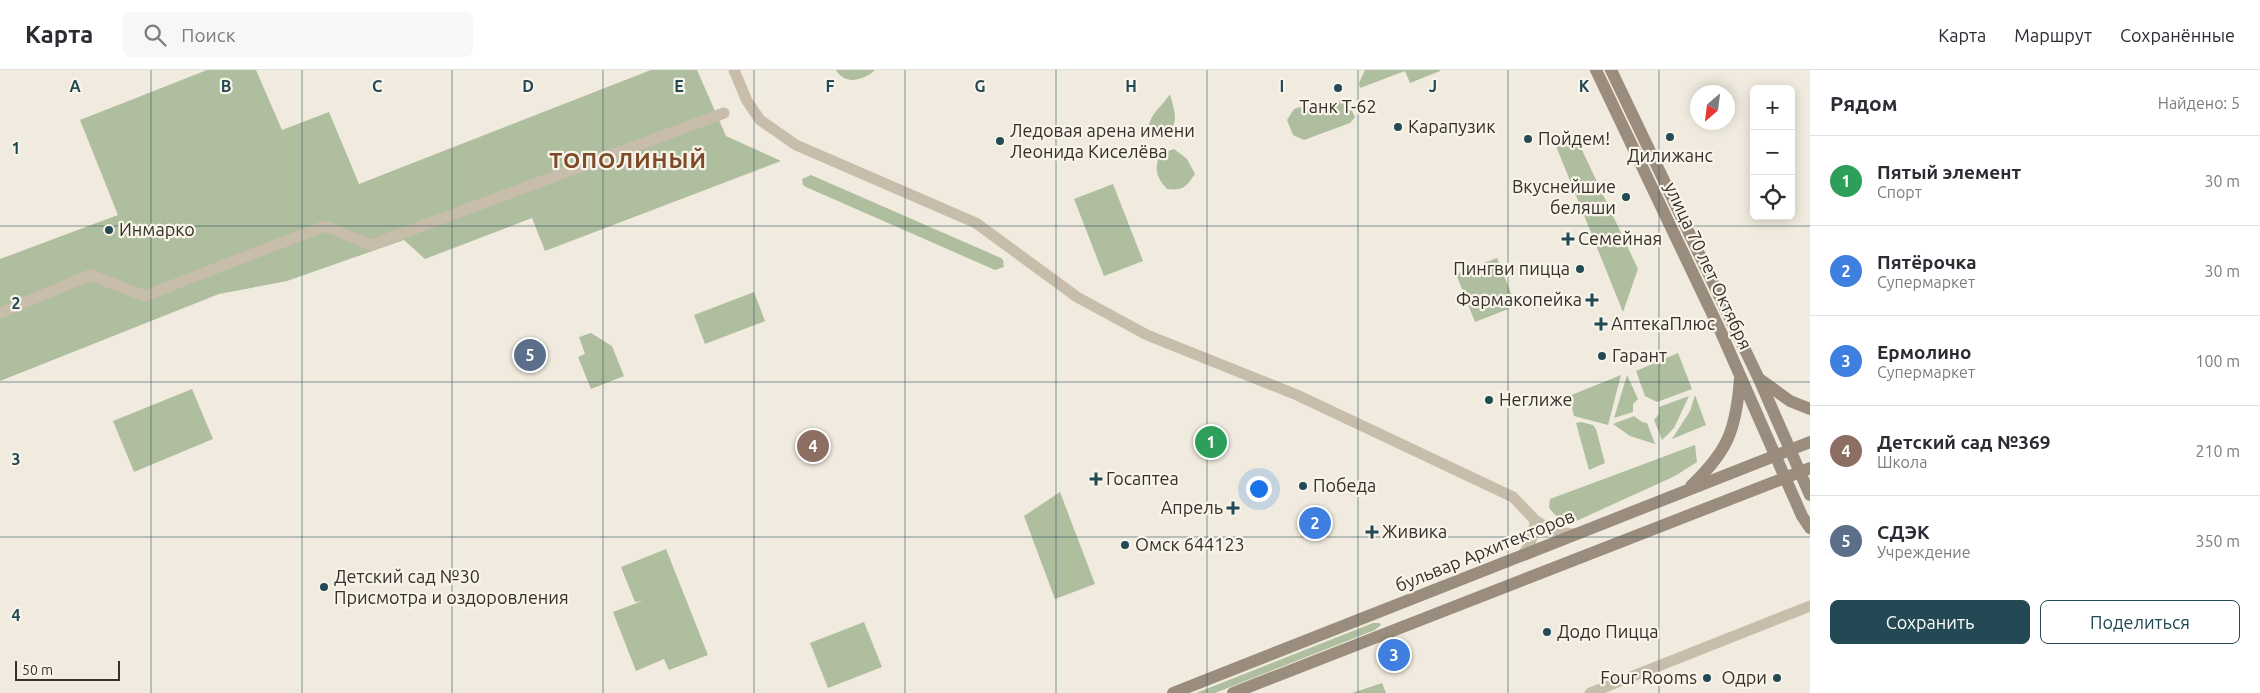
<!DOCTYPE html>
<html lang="ru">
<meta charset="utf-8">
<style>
:root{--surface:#fff;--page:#f7f7f7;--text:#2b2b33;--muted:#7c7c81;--line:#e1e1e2;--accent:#234954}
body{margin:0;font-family:Ubuntu,sans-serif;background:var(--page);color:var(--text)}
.controls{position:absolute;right:15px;top:15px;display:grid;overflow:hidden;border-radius:8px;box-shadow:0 2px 12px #0003}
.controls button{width:45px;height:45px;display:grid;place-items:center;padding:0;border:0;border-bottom:1px solid var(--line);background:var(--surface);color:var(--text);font:25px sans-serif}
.compass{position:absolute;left:1690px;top:15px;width:45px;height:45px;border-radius:50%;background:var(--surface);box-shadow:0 2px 12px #0003;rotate:208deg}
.scale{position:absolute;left:15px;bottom:12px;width:105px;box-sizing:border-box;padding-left:5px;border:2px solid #362f2a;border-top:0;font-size:14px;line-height:18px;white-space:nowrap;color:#362f2a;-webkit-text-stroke:4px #f8f4ea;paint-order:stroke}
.you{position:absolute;left:1258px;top:418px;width:18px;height:18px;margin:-12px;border:4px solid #fff;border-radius:50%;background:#1a73e8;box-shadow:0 0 0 8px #1a73e833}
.badge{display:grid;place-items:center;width:32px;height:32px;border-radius:50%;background:var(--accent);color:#fff;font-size:16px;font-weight:700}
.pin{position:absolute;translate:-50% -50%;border:2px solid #fff;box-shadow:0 1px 5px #0006}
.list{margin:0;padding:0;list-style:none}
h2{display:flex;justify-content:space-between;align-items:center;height:65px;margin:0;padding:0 20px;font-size:21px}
h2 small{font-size:16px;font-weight:400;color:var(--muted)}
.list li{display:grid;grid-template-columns:32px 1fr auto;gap:15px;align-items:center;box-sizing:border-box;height:90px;padding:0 20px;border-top:1px solid var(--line)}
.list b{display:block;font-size:19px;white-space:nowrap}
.list p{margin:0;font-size:16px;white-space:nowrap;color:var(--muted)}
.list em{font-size:16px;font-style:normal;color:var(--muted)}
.actions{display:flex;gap:10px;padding:15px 20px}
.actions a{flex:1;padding:11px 0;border:1px solid var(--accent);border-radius:8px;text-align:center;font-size:18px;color:var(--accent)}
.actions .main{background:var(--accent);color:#fff}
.icon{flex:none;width:28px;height:28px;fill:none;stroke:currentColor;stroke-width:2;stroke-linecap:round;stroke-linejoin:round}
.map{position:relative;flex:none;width:1810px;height:623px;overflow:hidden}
header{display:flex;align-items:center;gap:30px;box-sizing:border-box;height:70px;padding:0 25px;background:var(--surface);border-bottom:1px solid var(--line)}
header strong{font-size:24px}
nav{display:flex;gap:28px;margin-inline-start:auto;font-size:18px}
.search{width:350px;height:45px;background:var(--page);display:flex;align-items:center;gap:12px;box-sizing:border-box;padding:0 18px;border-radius:8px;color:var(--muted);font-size:19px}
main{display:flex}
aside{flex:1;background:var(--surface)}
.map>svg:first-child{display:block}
.green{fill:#afbe9f}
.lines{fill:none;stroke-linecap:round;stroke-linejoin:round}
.street{stroke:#c8bdab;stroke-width:11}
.secondary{stroke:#9b8d7d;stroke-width:12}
.grid{fill:none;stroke:#234954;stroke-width:1;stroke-opacity:0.55}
.poi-dot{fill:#234954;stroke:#f8f4ea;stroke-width:2}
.labels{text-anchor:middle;stroke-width:4.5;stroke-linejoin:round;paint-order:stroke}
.poi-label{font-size:18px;fill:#362f2a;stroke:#f8f4ea;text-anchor:start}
.street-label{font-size:18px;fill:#362f2a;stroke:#f8f4ea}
.district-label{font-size:22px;font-weight:bold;letter-spacing:1px;fill:#7e4b2a;stroke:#f8f4ea}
.grid-label{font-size:16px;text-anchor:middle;font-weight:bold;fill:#234954;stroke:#f8f4ea;stroke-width:4.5;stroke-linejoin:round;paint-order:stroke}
</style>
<header>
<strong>Карта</strong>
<div class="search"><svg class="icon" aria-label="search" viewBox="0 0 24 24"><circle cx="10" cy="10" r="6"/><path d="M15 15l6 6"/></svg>Поиск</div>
<nav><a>Карта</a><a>Маршрут</a><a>Сохранённые</a></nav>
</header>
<main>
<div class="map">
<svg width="1810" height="623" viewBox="0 0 1810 623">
<rect width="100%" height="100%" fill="#f0ebde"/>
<!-- green -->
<g class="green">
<polygon points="207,0 256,0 282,60 329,42 359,114 651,0 697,0 726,66 781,91 545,181 532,148 425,189 404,170 287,211 219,224 0,311 0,189 118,145 80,50"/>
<path d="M 836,0 L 875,0 C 864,10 845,16 836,0 Z"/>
<polygon points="1365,0 1440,0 1440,1 1410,13 1405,1 1360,18 1359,13"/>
<path d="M 1170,24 C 1175,44 1180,52 1165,68 L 1152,68 L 1147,61 C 1153,39 1158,42 1170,24 Z"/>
<polygon points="1342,30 1347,31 1355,47 1350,53 1304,70 1293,65 1287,50 1294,39 1304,36 1320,40 1333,32"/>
<polygon points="1574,63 1638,199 1623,242 1554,71"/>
<path d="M 1174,79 L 1187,89 L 1195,104 C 1186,117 1183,121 1167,119 C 1156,107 1154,99 1160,84 Z"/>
<polygon points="811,105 1001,188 1003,190 1004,197 995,200 806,117 803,115 802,109"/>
<polygon points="1113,114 1143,191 1104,206 1074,129"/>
<polygon points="1497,188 1516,236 1475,252 1456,204"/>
<polygon points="754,222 765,251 705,274 694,245"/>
<polygon points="591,263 612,276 624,306 591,319 578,287 585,284 579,267"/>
<polygon points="1678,283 1692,319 1657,332 1645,326 1636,301"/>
<polygon points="1621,305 1608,355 1574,346 1569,326"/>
<polygon points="1627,305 1638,329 1633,334 1633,342 1614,348"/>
<polygon points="192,319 213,369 134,402 113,351"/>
<polygon points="1695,325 1706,355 1672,369 1690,341"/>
<polygon points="1689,326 1674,358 1662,370 1654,350 1659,344 1659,337"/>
<polygon points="1634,346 1642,352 1647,353 1655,374 1630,366 1613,354"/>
<polygon points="1581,352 1593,355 1596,359 1605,393 1589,400 1576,353"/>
<polygon points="1695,375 1697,392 1675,406 1572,453 1557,447 1549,438 1550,429"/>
<polygon points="1060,422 1095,514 1055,529 1024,446"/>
<polygon points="666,479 708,585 669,600 664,589 636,601 613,542 642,531 635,532 621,497"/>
<polygon points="864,552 882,597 828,618 810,573"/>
<polygon points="1373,553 1380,553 1381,555 1375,560 1215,623 1196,623"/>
<polygon points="1382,613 1386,623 1352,623"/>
</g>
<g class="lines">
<!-- street -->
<g class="street">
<path d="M 734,0 L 747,31 L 760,50 L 796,75 L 976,153 L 1077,227 L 1147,265 L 1297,325 L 1513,427 L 1535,450 C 1534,465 1531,474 1522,486"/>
<polyline points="229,193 325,156 371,175 724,43"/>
<polyline points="0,243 90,205 145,226 224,195"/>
<path d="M 1535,450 C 1548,459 1558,463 1574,464"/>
<polyline points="1590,623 1810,536"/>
</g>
<!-- secondary -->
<g class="secondary">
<polyline points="1596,0 1720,260 1802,446 1810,458"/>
<polyline points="1611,0 1759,309 1810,425"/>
<polyline points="1761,310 1790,331 1810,339"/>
<path d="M 1691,416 C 1728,381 1736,360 1740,309"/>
<polyline points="1173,623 1810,372"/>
<polyline points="1233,623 1810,398"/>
</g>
</g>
<!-- grid -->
<path class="grid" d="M 151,0 L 151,623M 302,0 L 302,623M 452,0 L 452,623M 603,0 L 603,623M 754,0 L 754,623M 905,0 L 905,623M 1056,0 L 1056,623M 1207,0 L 1207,623M 1358,0 L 1358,623M 1508,0 L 1508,623M 1659,0 L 1659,623M 0,156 L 1810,156M 0,312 L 1810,312M 0,467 L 1810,467"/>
<!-- markers -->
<g class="poi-dot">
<circle cx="1338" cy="18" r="5"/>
<circle cx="1398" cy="57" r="5"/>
<circle cx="1670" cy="67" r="5"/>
<circle cx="1528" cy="69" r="5"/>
<circle cx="1000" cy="71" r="5"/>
<circle cx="1626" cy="127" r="5"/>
<circle cx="109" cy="160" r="5"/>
<path d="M1565.5 161.5h5v5h5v5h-5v5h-5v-5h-5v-5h5z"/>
<circle cx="1580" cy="199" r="5"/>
<path d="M1589.5 222.5h5v5h5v5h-5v5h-5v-5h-5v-5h5z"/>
<path d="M1598.5 246.5h5v5h5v5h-5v5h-5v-5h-5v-5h5z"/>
<circle cx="1602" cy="286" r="5"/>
<circle cx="1489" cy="330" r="5"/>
<path d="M1093.5 401.5h5v5h5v5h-5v5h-5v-5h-5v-5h5z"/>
<circle cx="1303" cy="416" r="5"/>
<path d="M1230.5 430.5h5v5h5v5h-5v5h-5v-5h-5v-5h5z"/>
<path d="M1369.5 454.5h5v5h5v5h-5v5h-5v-5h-5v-5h5z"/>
<circle cx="1125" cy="475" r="5"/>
<circle cx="324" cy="517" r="5"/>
<circle cx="1547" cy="562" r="5"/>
<circle cx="1707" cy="608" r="5"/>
<circle cx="1777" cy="608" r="5"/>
</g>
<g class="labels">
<!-- poi labels -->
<g class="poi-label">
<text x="1338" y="43" text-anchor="middle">Танк Т-62</text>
<text x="1408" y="63">Карапузик</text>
<text x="1010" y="67">Ледовая арена имени<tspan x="1010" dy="21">Леонида Киселёва</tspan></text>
<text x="1538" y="75">Пойдем!</text>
<text x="1670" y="92" text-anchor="middle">Дилижанс</text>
<text x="1616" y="123" text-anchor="end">Вкуснейшие<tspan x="1616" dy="21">беляши</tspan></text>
<text x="119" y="166">Инмарко</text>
<text x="1578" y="175">Семейная</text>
<text x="1570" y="205" text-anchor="end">Пингви пицца</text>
<text x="1582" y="236" text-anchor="end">Фармакопейка</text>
<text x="1611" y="260">АптекаПлюс</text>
<text x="1612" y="292">Гарант</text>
<text x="1499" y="336">Неглиже</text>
<text x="1106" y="415">Госаптеа</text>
<text x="1313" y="422">Победа</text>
<text x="1223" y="444" text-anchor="end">Апрель</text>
<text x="1382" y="468">Живика</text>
<text x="1135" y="481">Омск 644123</text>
<text x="334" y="513">Детский сад №30<tspan x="334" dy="21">Присмотра и оздоровления</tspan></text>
<text x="1557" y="568">Додо Пицца</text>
<text x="1697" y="614" text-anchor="end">Four Rooms</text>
<text x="1767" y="614" text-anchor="end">Одри</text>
</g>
<!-- street labels -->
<g class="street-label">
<text transform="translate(1708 196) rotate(65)" y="6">улица 70 лет Октября</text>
<text transform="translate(1485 481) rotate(-22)" y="6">бульвар Архитекторов</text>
</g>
<!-- district labels -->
<g class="district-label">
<text x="628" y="98">ТОПОЛИНЫЙ</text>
</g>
</g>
<g class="grid-label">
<text x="75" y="22">A</text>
<text x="226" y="22">B</text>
<text x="377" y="22">C</text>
<text x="528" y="22">D</text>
<text x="679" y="22">E</text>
<text x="830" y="22">F</text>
<text x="980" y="22">G</text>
<text x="1131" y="22">H</text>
<text x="1282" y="22">I</text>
<text x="1433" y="22">J</text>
<text x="1584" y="22">K</text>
<text x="16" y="84">1</text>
<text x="16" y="239">2</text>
<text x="16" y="395">3</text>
<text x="16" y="551">4</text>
</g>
</svg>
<div class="controls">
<button>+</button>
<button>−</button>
<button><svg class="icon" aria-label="locate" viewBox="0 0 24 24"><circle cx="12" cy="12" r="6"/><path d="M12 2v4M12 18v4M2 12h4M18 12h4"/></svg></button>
</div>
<svg class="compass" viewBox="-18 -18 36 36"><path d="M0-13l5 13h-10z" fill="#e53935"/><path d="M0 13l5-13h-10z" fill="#7c7c81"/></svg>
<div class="scale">50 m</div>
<div class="you"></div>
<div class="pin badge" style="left:1211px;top:372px;background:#2e9e5b">1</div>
<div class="pin badge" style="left:1315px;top:453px;background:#3f7fe0">2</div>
<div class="pin badge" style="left:1394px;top:585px;background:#3f7fe0">3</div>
<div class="pin badge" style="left:813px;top:376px;background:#8d6e63">4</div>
<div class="pin badge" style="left:530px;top:285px;background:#5c6f8a">5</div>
</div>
<aside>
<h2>Рядом<small>Найдено: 5</small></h2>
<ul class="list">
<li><span class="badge" style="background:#2e9e5b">1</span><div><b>Пятый элемент</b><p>Спорт</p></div><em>30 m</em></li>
<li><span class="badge" style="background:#3f7fe0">2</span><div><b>Пятёрочка</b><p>Супермаркет</p></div><em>30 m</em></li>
<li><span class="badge" style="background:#3f7fe0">3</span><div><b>Ермолино</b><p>Супермаркет</p></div><em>100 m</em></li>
<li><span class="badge" style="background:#8d6e63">4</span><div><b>Детский сад №369</b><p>Школа</p></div><em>210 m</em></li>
<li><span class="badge" style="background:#5c6f8a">5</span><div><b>СДЭК</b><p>Учреждение</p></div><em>350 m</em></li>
</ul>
<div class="actions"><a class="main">Сохранить</a><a>Поделиться</a></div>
</aside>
</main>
